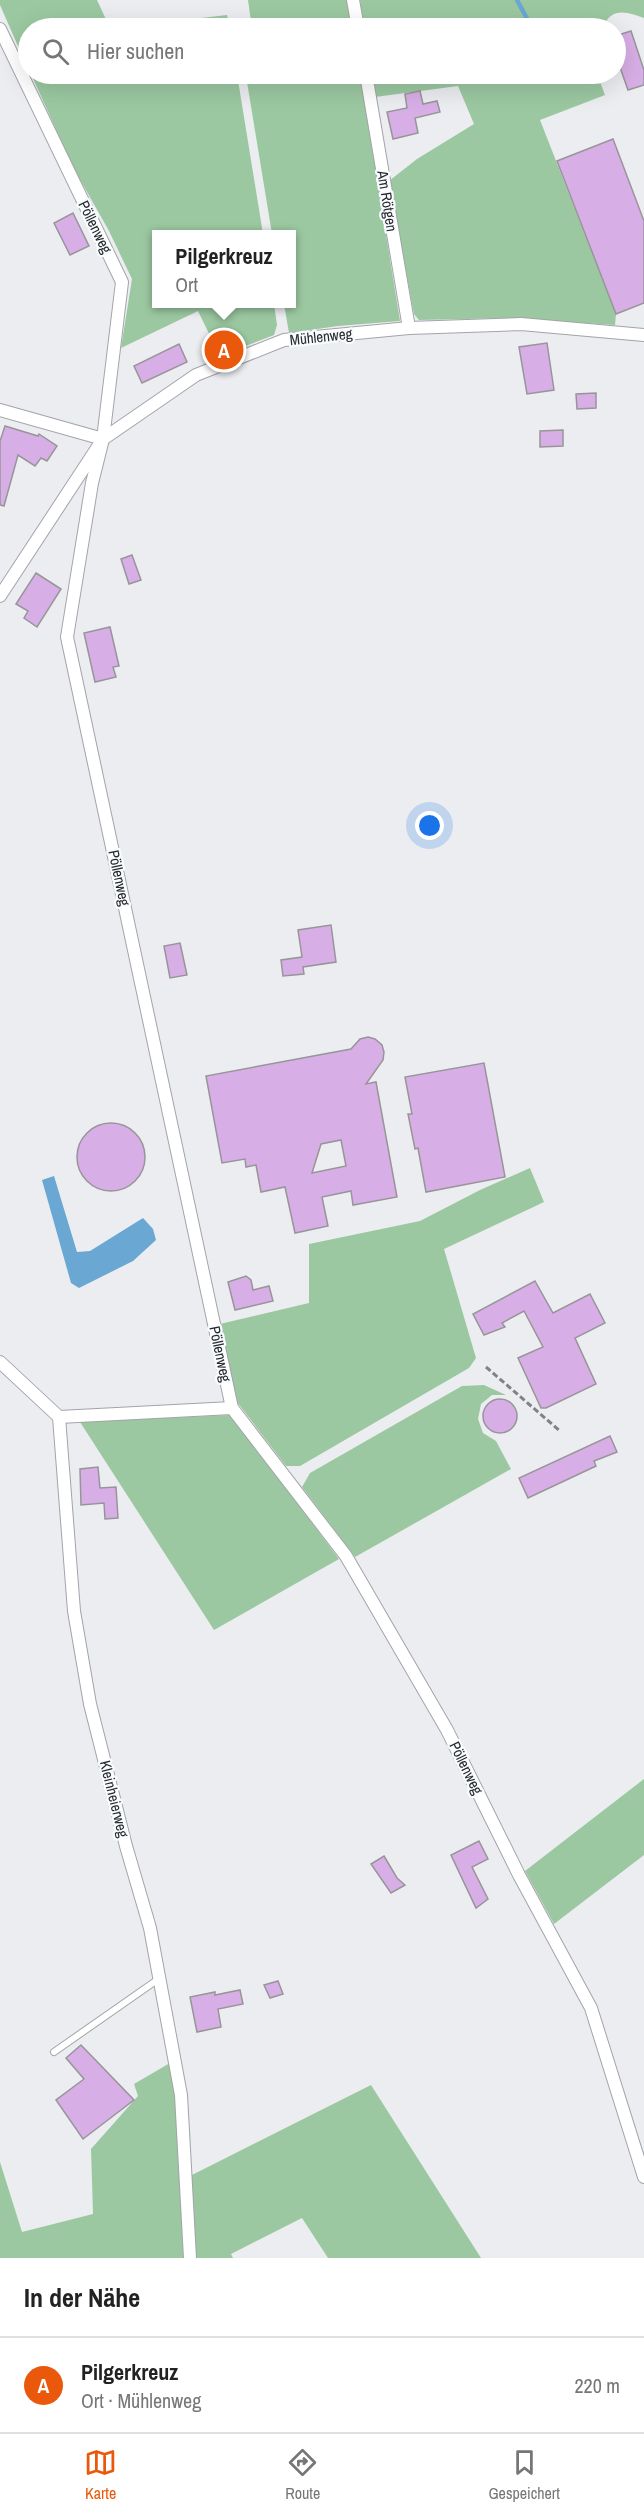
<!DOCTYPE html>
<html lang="de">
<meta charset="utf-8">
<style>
:root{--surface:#fff;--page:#f6f6f6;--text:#222;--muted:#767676;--line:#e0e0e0;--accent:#ea580c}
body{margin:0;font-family:"Archivo Narrow",sans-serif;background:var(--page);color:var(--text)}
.you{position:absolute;left:430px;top:826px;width:21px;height:21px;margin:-15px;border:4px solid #fff;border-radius:50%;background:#1a73e8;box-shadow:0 0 0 9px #1a73e833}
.badge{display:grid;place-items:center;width:39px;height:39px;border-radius:50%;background:var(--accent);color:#fff;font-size:20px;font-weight:700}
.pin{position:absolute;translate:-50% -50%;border:3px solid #fff;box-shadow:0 2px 6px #0006}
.popup{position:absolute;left:152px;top:230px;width:144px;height:78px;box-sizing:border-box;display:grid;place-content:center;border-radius:0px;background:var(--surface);filter:drop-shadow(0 2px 4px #0005);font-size:20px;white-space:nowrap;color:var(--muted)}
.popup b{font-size:22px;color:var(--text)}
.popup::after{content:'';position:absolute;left:50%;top:100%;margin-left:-12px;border:12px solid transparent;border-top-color:var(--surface)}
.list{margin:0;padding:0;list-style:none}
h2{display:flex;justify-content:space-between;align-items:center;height:78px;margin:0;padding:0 24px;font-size:26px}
h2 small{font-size:20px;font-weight:400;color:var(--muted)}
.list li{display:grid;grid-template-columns:39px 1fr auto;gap:18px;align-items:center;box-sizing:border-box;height:96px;padding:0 24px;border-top:2px solid var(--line)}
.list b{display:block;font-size:22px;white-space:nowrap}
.list p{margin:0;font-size:20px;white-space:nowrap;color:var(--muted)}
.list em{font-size:20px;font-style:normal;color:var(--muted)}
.icon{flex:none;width:33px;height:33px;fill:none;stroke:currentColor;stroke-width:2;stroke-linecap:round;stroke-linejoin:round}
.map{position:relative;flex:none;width:644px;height:2258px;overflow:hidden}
.search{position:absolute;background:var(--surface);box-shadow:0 6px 24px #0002;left:18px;right:18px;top:18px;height:66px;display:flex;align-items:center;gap:15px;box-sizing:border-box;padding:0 21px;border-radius:33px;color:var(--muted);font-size:22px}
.sheet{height:174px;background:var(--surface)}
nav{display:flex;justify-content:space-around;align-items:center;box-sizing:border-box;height:84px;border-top:2px solid var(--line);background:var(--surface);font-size:16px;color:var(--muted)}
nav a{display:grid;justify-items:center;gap:3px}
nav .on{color:var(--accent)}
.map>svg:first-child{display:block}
.green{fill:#9bc8a1}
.water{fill:#6aa7d2}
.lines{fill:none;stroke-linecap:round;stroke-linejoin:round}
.stream{stroke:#6aa7d2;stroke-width:4.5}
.building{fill:#d8aee6;stroke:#989599;stroke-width:1.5;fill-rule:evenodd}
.service-casing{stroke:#a2a4a8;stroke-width:8}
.minor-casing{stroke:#a2a4a8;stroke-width:14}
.path{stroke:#808284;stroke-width:3;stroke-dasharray:6 3;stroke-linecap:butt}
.service{stroke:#fff;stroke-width:6}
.minor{stroke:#fff;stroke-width:12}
.labels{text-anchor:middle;stroke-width:4.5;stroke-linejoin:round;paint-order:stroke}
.street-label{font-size:15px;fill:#292a2b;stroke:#f8fbff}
</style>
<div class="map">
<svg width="644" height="2258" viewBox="0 0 644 2258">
<rect width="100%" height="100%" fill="#ebedf1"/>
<!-- green -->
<g class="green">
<polygon points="0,0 97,0 110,28 28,28 28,69 0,5"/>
<polygon points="248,0 348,0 353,28 252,28"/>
<path d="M 360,0 L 644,0 L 644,18 C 627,11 610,7 603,28 L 364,28 Z"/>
<polygon points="227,15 230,28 115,28"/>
<polygon points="31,74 237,74 263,234 156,234 156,304 274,304 277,325 274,335 220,356 198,311 121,348 132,279 109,231 73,167"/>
<polygon points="259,74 360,74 400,321 338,326 289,333 284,304 292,304 292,234 272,234 247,82 259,80"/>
<polygon points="371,74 597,74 605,95 540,120 616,314 615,325 508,318 419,320 414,314 389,181 417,159 474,124 458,86 375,97"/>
<polygon points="530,1168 544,1202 444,1249 476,1358 469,1368 300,1466 286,1466 237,1402 220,1324 309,1303 309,1244 420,1221 480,1190"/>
<polygon points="484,1385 506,1395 492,1395 481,1404 478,1419 483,1433 496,1441 511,1469 355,1557 302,1487 310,1473 462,1386"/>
<polygon points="231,1415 339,1559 214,1630 80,1422"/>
<polygon points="644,1779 644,1855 554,1924 525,1871"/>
<polygon points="170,2063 176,2104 186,2258 0,2258 0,2162 22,2232 93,2214 91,2149 138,2096 134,2084"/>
<polygon points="371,2085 481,2258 328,2258 302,2218 231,2254 233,2258 194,2258 190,2176"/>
</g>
<!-- water -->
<polygon class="water" points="54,1176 77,1252 90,1251 143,1218 153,1229 156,1240 133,1261 79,1288 71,1283 42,1180"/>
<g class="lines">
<!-- stream -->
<polyline class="stream" points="517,0 532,28"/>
</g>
<!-- building -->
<g class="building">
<polygon points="631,31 644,70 644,85 628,90 615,53 615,36"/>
<polygon points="420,91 423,104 437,101 440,112 415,118 418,133 393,139 387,112 407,108 405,94"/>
<polygon points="613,139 644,221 644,303 616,314 557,161"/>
<polygon points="73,213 89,246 70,255 54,223"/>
<polygon points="547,343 554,390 527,394 519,347"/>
<polygon points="179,344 187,362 142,383 134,366"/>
<polygon points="596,393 596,408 577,409 576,394"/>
<polygon points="5,426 38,436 39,434 57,446 47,461 41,458 35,466 18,455 4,506 0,505 0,441"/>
<polygon points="563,430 563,446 540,447 540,431"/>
<polygon points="132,555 141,580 129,584 121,559"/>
<polygon points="36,573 61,589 37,627 24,618 28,611 16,604"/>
<polygon points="110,627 119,666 113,667 116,677 95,682 84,633"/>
<polygon points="331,925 336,962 303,967 304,974 283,976 281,960 302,957 298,930"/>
<polygon points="180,943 187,975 170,978 164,946"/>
<path d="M 368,1037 L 375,1039 L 382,1045 L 384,1052 L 383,1060 L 366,1084 L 376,1082 L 397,1197 L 353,1205 L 351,1191 L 322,1197 L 328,1226 L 295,1233 L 285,1187 L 261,1192 L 256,1165 L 246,1167 L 245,1159 L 222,1163 L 206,1076 L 351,1049 L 360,1039 ZM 341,1140 L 346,1166 L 312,1173 L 321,1144 Z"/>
<polygon points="484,1063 505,1177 426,1192 418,1148 415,1149 408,1114 412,1114 405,1077"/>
<circle cx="111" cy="1157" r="34"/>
<polygon points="246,1276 251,1280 253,1290 269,1286 273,1301 235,1310 228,1282"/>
<polygon points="535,1281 553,1313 590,1294 605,1323 575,1338 596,1384 546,1408 541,1408 518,1358 543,1347 524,1311 502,1323 505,1327 484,1335 473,1314"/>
<circle cx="500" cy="1416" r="17"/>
<polygon points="610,1436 617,1452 594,1461 596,1466 528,1498 519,1478"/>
<polygon points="98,1467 100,1488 116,1487 118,1518 105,1519 104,1503 81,1505 80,1469"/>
<polygon points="479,1841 488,1859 472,1867 488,1899 476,1908 451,1855"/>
<polygon points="384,1856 397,1878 405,1885 391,1893 371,1864"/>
<polygon points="278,1981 283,1994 270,1998 264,1985"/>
<polygon points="240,1990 243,2004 218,2009 221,2027 197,2032 190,1997 215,1992 215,1995"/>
<polygon points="81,2045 134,2100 83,2139 56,2100 84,2079 66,2058"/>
</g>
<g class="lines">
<!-- service casing -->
<g class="service-casing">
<polyline id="service" points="54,2052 160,1978"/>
</g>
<!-- minor casing -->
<g class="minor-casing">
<g id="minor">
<polyline points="353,0 358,28"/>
<polyline points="0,29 122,282 103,439 92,483 67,637 232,1408 346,1556 447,1730 519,1875 591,2008 644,2177"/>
<polyline points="366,74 409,328"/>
<polyline points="0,410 103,439"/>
<polyline points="0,596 103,439 196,375 284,340 409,328 521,324 644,335"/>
<polyline points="0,1362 59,1417 74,1611 90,1704 126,1846 150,1928 181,2095 190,2258"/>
<polyline points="59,1417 232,1408"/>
</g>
</g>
<!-- path -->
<polyline class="path" points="486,1367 560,1431"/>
<!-- service -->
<use href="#service" class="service"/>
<!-- minor -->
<use href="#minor" class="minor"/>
</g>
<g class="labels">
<!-- street labels -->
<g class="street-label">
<text transform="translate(387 201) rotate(81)" y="5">Am Rötgen</text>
<text transform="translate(95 227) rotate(64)" y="5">Pöllenweg</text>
<text transform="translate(321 337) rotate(-6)" y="5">Mühlenweg</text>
<text transform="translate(119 878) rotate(78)" y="5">Pöllenweg</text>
<text transform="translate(220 1354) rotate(78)" y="5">Pöllenweg</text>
<text transform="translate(466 1768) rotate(64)" y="5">Pöllenweg</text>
<text transform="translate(114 1799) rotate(76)" y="5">Kleinheierweg</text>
</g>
</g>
</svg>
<div class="you"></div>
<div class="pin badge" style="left:224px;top:350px">A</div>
<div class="popup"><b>Pilgerkreuz</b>Ort</div>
<div class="search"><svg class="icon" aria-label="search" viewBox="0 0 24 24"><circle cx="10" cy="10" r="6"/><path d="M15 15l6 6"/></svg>Hier suchen</div>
</div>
<section class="sheet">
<h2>In der Nähe<small></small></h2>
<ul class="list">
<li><span class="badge">A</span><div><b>Pilgerkreuz</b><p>Ort · Mühlenweg</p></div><em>220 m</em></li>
</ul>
</section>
<nav>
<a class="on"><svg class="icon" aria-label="map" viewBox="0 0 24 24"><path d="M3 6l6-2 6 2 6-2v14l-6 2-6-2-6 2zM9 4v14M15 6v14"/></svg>Karte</a>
<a><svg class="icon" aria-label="directions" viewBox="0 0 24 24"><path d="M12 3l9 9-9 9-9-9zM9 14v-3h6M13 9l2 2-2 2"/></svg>Route</a>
<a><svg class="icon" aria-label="saved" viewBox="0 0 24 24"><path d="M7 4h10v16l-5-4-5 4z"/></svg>Gespeichert</a>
</nav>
